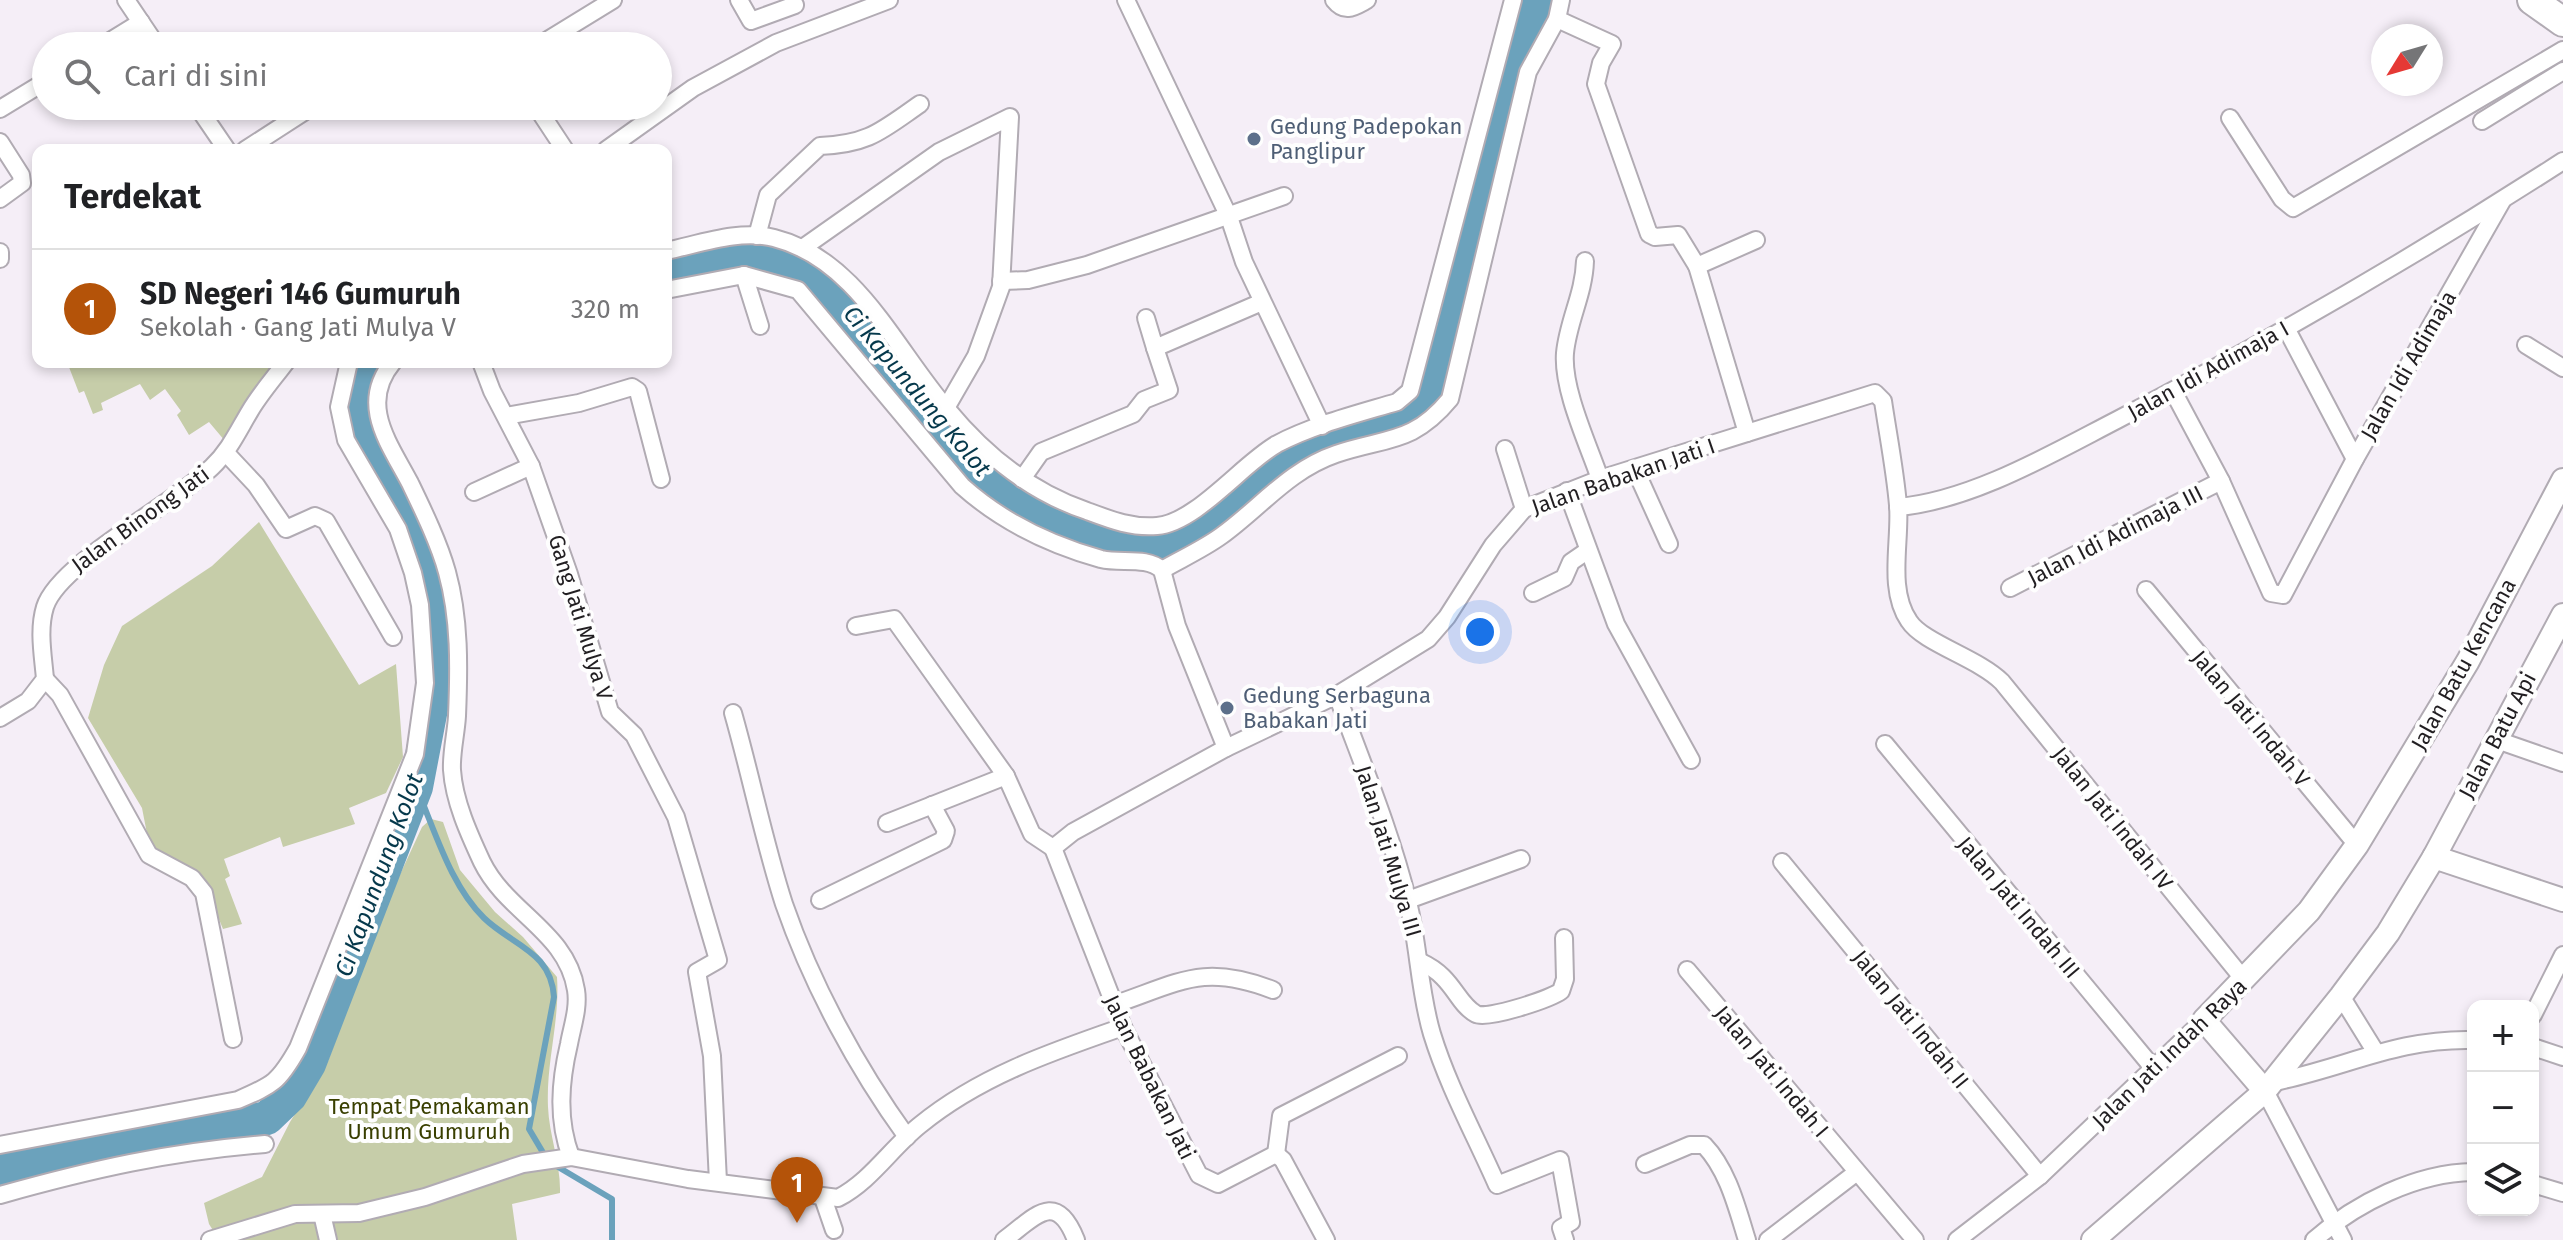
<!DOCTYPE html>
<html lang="id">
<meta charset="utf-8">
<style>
:root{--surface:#fff;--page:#f2f2f2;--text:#202124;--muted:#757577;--line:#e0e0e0;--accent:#b45309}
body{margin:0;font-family:"Fira Sans",sans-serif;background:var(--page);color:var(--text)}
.controls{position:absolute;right:24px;bottom:24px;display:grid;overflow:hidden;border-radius:16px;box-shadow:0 4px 12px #0003}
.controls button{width:72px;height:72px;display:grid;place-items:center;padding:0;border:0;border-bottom:2px solid var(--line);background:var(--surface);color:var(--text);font:40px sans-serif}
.compass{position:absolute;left:2371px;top:24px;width:72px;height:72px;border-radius:50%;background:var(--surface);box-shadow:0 4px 12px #0003;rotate:233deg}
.you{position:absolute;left:1480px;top:632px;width:28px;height:28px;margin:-20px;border:6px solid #fff;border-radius:50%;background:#1a73e8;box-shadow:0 0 0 12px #1a73e833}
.badge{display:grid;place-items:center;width:52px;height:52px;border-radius:50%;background:var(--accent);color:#fff;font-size:26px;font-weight:700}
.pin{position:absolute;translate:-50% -66px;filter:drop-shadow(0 2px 4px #0008)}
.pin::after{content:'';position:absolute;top:42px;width:28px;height:24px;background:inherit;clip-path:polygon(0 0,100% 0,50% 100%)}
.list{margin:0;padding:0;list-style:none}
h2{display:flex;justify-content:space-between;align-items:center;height:104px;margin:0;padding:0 32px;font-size:34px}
h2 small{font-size:26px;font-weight:400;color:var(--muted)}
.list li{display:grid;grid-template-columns:52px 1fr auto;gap:24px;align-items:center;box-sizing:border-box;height:120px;padding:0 32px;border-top:2px solid var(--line)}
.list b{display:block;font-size:30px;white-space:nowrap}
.list p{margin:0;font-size:26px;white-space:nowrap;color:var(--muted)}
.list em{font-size:26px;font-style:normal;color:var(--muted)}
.icon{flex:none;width:44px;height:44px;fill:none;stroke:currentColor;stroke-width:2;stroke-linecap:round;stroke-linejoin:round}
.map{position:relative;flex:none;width:2563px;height:1240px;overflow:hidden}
.search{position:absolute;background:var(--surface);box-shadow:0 4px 12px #0003;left:32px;top:32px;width:640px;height:88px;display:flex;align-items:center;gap:20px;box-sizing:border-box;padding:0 28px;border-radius:44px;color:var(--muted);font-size:30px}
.panel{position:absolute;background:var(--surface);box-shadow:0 4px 12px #0003;left:32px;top:144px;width:640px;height:224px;border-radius:16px}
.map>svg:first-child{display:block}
.green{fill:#c6cda9}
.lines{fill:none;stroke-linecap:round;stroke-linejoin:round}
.stream{stroke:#6ba2bc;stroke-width:6}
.river{stroke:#6ba2bc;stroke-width:34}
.minor-casing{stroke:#b1abb3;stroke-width:20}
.tertiary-casing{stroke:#b1abb3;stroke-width:26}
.trunk-casing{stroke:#b1abb3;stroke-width:32}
.minor{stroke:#fff;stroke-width:16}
.tertiary{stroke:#fff;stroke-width:22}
.trunk{stroke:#fff;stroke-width:28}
.service-dot{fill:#5c6f8a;stroke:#fefefe;stroke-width:3}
.labels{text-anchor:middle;stroke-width:8;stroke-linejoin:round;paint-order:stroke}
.service-label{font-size:22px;fill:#4e5e75;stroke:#fefefe;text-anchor:start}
.street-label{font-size:22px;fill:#211e21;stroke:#fefefe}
.park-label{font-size:22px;fill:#393f00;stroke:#fefefe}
.water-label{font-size:24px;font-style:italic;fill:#05384b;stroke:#fefefe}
</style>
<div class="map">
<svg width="2563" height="1240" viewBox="0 0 2563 1240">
<rect width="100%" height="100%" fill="#f5eef7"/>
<!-- green -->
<g class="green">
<polygon points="67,362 281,362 225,441 209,422 189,435 177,415 181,411 165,389 150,400 140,384 101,403 103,410 93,414 84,391 79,393"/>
<polygon points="259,522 359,685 396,664 403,757 386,793 349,808 355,824 283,847 280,837 224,859 230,876 225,879 242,924 223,929 202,878 149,844 142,808 88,718 104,665 122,626 212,566"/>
<path d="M 431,819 L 443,822 L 460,870 L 495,912 L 523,937 L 557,977 C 560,1021 546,1062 548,1107 C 549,1135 561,1164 560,1193 L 512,1204 L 517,1240 L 219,1240 L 209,1224 L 204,1203 L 262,1177 L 290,1122 L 328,1061 L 384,909 L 422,827 Z"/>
</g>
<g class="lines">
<!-- stream -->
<path class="stream" d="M 416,787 C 435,830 450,885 484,918 C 513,946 551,951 554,997 L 529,1129 L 548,1161 L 612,1199 L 612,1240"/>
<!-- river -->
<g class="river">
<polyline points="666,270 754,253 796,262 833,291 975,468 1014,500 1061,524 1164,550 1197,537 1294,458 1323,442 1410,418 1432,396 1454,328 1537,0"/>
<polyline points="0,1171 267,1118 290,1096 309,1064 416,787 434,693 442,603 417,531 363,422 360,393 375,362"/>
</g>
<!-- minor casing -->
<g class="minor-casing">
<g id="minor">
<polyline points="126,0 157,46"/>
<polyline points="739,0 751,21 795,5"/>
<polyline points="1126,0 1229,217 1244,262 1322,426"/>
<path d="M 1334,0 C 1345,14 1354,7 1367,0"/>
<polyline points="1557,19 1612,44 1601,63 1596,84 1649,234 1655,237 1678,235 1697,266"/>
<polyline points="102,46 141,22"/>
<polyline points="538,46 613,0"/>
<polyline points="197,106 227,150"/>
<polyline points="536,106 565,150"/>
<polyline points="0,109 46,81"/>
<polyline points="2230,118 2282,199 2293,208 2563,50"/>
<polyline points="2482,121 2563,71"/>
<polyline points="0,142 21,175 22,183 0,199"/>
<polyline points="245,150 313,106"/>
<polyline points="606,150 693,88 776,43 889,0"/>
<path d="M 757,236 L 768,195 L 820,146 C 869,144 881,131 920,104"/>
<polyline points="804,247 939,152 1010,117 1001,287 976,356 946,408"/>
<path d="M 666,251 C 700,244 739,229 774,238 C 857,259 895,349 947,409 C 985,455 1030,492 1087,511 C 1111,520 1131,528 1157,526 C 1196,523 1243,463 1277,444 C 1313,425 1357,414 1397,402 L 1410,391 L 1513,0"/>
<polyline points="0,252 0,259"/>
<path d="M 1585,261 C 1584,294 1568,321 1565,353 C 1562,389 1588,444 1600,479"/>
<polyline points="744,275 760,326"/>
<polyline points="1001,281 1028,280 1087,265 1284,196"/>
<path d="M 666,290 L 744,275 L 798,290 L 962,486 C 1001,521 1051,545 1101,559 C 1121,564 1146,556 1162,570"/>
<polyline points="1146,318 1155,348"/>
<polyline points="2286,328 2355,459"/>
<polyline points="2526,345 2563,368"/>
<path d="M 393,362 C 358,404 389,443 410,483 C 423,510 439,543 447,572 C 460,619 459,668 457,716 C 456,734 451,753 452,770 C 454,801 469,834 482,862 C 507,913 567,932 576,990 C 579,1008 572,1027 569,1044 C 560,1082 557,1120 571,1157"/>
<polyline points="481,362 492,391 531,466 569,574 610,712 634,735 676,817 718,960 697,972 712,1056 718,1182"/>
<polyline points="2173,391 2221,481 2271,593 2283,595 2355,459 2502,201"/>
<polyline points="506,416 579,403 632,387 638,391 661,479"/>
<polyline points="1747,433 1697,266 1756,240"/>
<polyline points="1505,449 1524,509"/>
<polyline points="226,453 256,485 286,529 315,516 326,521 393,637"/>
<polyline points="1635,469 1669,544"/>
<polyline points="1022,479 1041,452 1133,414 1144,400 1169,390 1155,348 1262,302"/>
<polyline points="1567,491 1616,624 1691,760"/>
<polyline points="474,492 531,466"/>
<path d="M 1898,507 C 1971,501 2053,453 2117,420 C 2269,341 2419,254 2563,161"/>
<path d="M 1162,570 C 1181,559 1203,549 1221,536 C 1260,508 1289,470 1336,454 C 1387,437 1413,444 1450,399 L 1528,72 L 1557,19 L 1561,0"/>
<polyline points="1162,570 1177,626 1226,748"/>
<polyline points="2010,588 2221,481"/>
<polyline points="2146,590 2357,845"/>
<polyline points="1533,593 1564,578 1571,562 1587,551"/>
<polyline points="856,626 894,619 1006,776 1032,834 1053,848"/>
<polyline points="45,679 60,695 149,855 192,878 204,893 233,1039"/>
<path d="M 1337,695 C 1362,763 1391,832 1408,902 C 1419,946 1419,991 1432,1034 C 1448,1086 1475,1135 1497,1185 L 1560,1160 L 1571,1222 L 1561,1228 L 1565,1240"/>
<path d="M 733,713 C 751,776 764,842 784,904 C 812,985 857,1068 907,1137"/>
<path d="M 0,718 L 28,701 L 45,679 C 43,655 38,630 45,607 C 59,563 174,504 212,467 C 229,451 238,431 250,411 C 260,394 274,378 286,362"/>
<polyline points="2494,739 2563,763"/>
<polyline points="1885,744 2154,1069"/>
<polyline points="887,823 1006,776"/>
<path d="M 1053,848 L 1073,832 L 1226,748 L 1337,695 L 1428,639 L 1447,617 L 1493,545 L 1524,509 L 1600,479 L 1875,393 L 1883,401 C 1888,435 1895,470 1898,505 C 1901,541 1887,589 1909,621 C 1923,643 1978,658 2002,682 L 2245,981"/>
<polyline points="1053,848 1123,1027 1199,1175 1218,1184 1276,1154"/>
<polyline points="1782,862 2040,1176"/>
<polyline points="820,900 943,840 946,831 932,805"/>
<polyline points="1408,900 1521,859"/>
<path d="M 1421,962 C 1454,977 1456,1003 1476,1014 C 1487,1020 1550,999 1561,991 L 1565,979 L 1564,938"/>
<polyline points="1687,970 1915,1240"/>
<polyline points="2341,996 2375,1051"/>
<path d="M 1113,1005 C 1181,982 1203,963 1273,990"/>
<polyline points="2533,1015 2563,955"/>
<polyline points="2533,1047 2563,1057"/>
<path d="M 2274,1082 C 2345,1068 2397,1038 2473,1040"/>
<polyline points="2265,1091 2343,1240"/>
<path d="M 0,1145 L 238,1100 C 273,1085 279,1082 298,1048 L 415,754 L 425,683 L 420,605 L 413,573 L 398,529 L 346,440 L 339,407 L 349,362"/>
<polyline points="1276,1154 1281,1116 1398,1056"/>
<polyline points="1276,1154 1283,1160 1326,1240"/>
<path d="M 1645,1164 L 1690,1145 L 1704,1145 C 1728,1170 1737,1208 1747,1240"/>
<polyline points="2533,1184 2563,1193"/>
<path d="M 0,1195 C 93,1169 168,1152 265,1144"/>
<polyline points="823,1198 834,1230"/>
<polyline points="322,1214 328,1240"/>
<path d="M 210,1240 L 295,1214 L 359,1213 L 425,1197 L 523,1164 L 571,1157 L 688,1179 L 838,1198 C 871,1181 891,1148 920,1125 C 980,1076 1051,1052 1123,1027"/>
<path d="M 1004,1240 C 1035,1217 1056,1189 1076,1240"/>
<polyline points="1768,1240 1857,1172"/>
<polyline points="1957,1240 2040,1176 2204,1020"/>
<path d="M 2314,1240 C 2356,1203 2416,1173 2473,1172"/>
</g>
</g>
<!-- tertiary casing -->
<g class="tertiary-casing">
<g id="tertiary">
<polyline points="2434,857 2563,900"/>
<polyline points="2265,1091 2204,1020 2309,911 2357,845 2468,661 2563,480"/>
<polyline points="2093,1240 2265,1091 2341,996 2388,933 2434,857 2563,615"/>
</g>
</g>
<!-- trunk casing -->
<g class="trunk-casing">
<polyline id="trunk" points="2532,0 2563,22"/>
</g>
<!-- minor -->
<use href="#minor" class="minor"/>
<!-- tertiary -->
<use href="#tertiary" class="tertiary"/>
<!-- trunk -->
<use href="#trunk" class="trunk"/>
</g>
<!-- markers -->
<g class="service-dot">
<circle cx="1254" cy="139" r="8"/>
<circle cx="1227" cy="708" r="8"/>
</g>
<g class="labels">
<!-- service labels -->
<g class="service-label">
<text x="1270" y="134">Gedung Padepokan<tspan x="1270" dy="25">Panglipur</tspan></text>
<text x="1243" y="703">Gedung Serbaguna<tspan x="1243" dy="25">Babakan Jati</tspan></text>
</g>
<!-- street labels -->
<g class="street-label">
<text transform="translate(2408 365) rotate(-60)" y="8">Jalan Idi Adimaja</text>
<text transform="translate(2208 370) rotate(-29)" y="8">Jalan Idi Adimaja I</text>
<text transform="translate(1623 476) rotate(-19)" y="8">Jalan Babakan Jati I</text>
<text transform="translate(140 519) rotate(-36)" y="8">Jalan Binong Jati</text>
<text transform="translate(2115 535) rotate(-27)" y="8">Jalan Idi Adimaja III</text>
<text transform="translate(581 617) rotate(73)" y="8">Gang Jati Mulya V</text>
<text transform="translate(2463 664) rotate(-61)" y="8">Jalan Batu Kencana</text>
<text transform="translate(2251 718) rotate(50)" y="8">Jalan Jati Indah V</text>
<text transform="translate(2497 735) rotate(-62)" y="8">Jalan Batu Api</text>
<text transform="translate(2113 818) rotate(51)" y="8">Jalan Jati Indah IV</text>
<text transform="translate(1389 851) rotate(73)" y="8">Jalan Jati Mulya III</text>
<text transform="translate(2019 907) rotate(50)" y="8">Jalan Jati Indah III</text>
<text transform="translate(1911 1019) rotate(51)" y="8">Jalan Jati Indah II</text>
<text transform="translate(2169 1053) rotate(-44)" y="8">Jalan Jati Indah Raya</text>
<text transform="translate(1772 1071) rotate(50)" y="8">Jalan Jati Indah I</text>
<text transform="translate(1150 1077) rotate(64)" y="8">Jalan Babakan Jati</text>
</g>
<!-- park labels -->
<g class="park-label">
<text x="429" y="1114">Tempat Pemakaman<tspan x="429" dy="25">Umum Gumuruh</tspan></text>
</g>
<!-- water labels -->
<g class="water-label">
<text transform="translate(917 391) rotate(50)" y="8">Ci Kapundung Kolot</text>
<text transform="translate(379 875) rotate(-70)" y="8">Ci Kapundung Kolot</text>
</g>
</g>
</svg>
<div class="controls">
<button>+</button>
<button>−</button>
<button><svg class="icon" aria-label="layers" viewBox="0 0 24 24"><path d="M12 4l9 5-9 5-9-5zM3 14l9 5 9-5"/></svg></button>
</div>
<svg class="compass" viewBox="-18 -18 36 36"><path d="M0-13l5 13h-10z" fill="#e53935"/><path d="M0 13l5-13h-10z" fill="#757577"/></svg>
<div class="you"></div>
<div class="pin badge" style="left:797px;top:1223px">1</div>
<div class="search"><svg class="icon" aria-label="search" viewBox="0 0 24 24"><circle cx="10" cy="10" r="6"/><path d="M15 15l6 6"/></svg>Cari di sini</div>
<section class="panel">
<h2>Terdekat<small></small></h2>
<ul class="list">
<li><span class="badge">1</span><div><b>SD Negeri 146 Gumuruh</b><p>Sekolah · Gang Jati Mulya V</p></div><em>320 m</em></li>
</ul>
</section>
</div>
